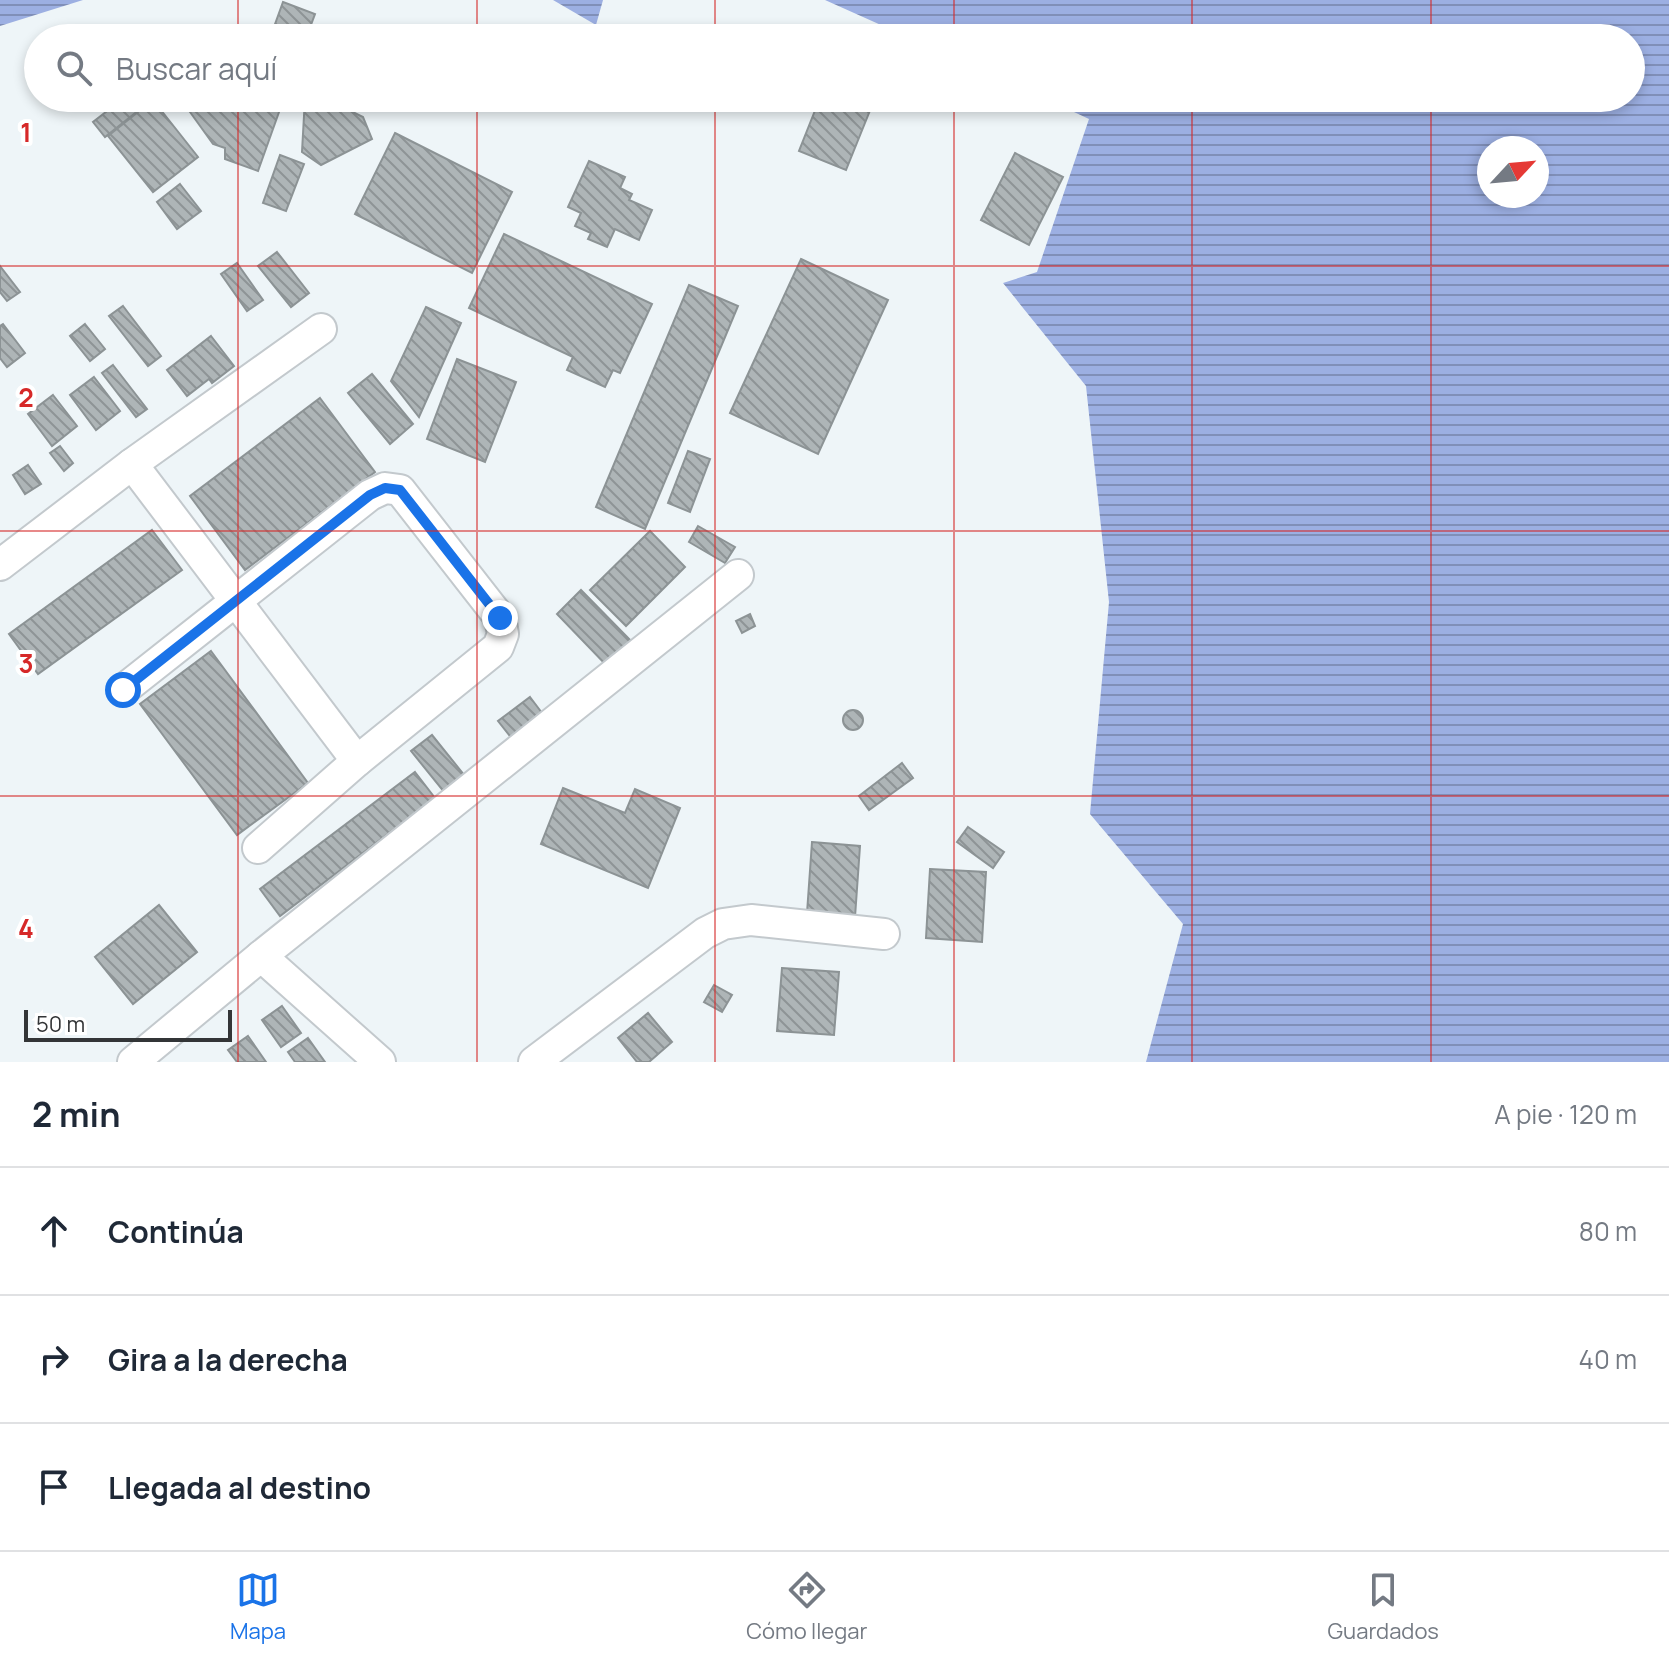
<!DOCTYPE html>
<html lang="es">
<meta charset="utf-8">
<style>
:root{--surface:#fff;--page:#f6f6f7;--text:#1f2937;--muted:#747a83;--line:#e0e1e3;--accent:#1a73e8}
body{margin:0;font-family:Manrope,sans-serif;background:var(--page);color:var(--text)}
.compass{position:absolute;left:1477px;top:136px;width:72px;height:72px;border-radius:50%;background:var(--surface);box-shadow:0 4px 12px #0003;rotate:64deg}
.scale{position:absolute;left:24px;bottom:20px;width:208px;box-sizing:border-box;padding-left:8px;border:4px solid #333537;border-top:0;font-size:22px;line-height:28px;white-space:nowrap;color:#333537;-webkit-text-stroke:6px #fff;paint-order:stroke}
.stop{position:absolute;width:24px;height:24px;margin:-18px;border:6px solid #1a73e8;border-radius:50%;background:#fff}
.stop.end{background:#1a73e8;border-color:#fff;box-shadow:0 2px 8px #0008}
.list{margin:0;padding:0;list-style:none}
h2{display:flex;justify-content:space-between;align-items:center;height:104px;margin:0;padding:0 32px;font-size:34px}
h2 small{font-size:26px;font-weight:400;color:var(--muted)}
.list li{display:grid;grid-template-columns:52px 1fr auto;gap:24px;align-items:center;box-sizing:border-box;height:128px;padding:0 32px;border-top:2px solid var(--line)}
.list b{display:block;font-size:30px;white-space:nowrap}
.list em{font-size:26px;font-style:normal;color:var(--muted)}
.icon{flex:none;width:44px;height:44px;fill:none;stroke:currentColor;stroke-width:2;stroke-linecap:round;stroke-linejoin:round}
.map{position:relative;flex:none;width:1669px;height:1062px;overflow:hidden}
.search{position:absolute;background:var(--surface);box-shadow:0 4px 12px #0003;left:24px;right:24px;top:24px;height:88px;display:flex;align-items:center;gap:20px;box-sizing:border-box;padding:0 28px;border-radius:44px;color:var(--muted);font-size:30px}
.sheet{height:488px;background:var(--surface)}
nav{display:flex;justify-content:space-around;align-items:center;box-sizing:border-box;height:112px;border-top:2px solid var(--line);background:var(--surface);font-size:22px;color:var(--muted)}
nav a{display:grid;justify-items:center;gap:4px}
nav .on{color:var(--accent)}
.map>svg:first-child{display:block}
.water{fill:url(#water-rules);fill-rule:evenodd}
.building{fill:url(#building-back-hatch);stroke:#8c9395;stroke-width:2}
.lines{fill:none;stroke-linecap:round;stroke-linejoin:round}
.minor-casing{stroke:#c3c9cd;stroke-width:34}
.minor{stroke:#fff;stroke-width:30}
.route{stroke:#1a73e8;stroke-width:10}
.grid{fill:none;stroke:#d62828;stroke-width:2;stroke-opacity:0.55}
.grid-label{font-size:26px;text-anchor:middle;font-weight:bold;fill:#d62828;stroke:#fff;stroke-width:8;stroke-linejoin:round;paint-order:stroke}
</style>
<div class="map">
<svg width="1669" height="1062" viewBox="0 0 1669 1062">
<defs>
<pattern id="water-rules" width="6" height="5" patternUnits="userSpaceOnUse" patternTransform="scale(2)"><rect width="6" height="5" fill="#9cafe2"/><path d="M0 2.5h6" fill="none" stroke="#808fb8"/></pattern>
<pattern id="building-back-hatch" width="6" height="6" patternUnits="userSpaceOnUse" patternTransform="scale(2)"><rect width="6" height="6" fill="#aeb5b7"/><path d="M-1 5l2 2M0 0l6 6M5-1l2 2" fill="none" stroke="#8e9496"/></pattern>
</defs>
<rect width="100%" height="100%" fill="#eef5f8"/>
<!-- water -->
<g class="water">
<polygon points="0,0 83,0 0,26"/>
<polygon points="553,0 603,0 596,25"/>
<path d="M 825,0 L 1669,0 L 1669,1062 L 1146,1062 L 1183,924 L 1090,814 L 1109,602 L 1086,386 L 1003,283 L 1037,272 L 1089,119 L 1044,98 L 1631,98 L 1631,38 L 910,38 ZM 1537,148 L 1537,196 L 1489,196 L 1489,148 Z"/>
</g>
<!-- building -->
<g class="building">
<polygon points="283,2 315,14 306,38 270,38"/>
<polygon points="124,98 146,98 149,102 105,137 93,122"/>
<polygon points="180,98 284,98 258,171 225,159 225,148 213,144"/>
<polygon points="305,98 324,98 363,117 372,139 321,165 302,152"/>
<polygon points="696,98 725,98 714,106 705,105"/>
<polygon points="820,98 875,98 846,170 799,151"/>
<polygon points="153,100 198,157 153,192 108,136"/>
<polygon points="395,133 512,192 472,273 355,214"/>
<polygon points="1015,153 1063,177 1029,245 981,220"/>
<polygon points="280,155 304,164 286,211 263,203"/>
<polygon points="589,161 625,177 620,188 632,194 629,200 652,210 639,240 615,229 607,247 588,239 591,233 575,226 581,213 568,207"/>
<polygon points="180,184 201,211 177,229 157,202"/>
<polygon points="504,234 652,304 620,373 613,370 605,387 567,370 573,357 469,308"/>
<polygon points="277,252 309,293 291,307 258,266"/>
<polygon points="801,259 888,300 818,454 730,413"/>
<polygon points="237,263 263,300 247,311 221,274"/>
<polygon points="0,266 20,292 7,301 0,292"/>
<polygon points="689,285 738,306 645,529 596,507"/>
<polygon points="123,306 161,356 148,366 109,316"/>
<polygon points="426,307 461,323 419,417 391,381"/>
<polygon points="3,324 25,353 7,367 0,358 0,326"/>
<polygon points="85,324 105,349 90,361 70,336"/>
<polygon points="211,336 234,366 212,383 209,379 187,396 167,370"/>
<polygon points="457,359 516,382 485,462 427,439"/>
<polygon points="113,365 147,409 136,417 102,373"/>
<polygon points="372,374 413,424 390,444 348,393"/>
<polygon points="94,377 120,411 96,430 70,395"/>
<polygon points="53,395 77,426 52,446 28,414"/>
<polygon points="320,398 375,472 245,570 190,496"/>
<polygon points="60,446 73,463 64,471 50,453"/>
<polygon points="688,451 710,459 690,512 668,503"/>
<polygon points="28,465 41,484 25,494 13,475"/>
<polygon points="698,526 735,547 725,563 689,542"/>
<polygon points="152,530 182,570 38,674 9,634"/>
<polygon points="650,531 685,567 626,626 590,590"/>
<polygon points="581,590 636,646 611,670 557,614"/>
<polygon points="750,614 755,626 742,633 736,621"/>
<polygon points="211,651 308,783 237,835 140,704"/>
<polygon points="530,697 545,717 513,740 498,721"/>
<circle cx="853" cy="720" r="10"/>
<polygon points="432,735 465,776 445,793 411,751"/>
<polygon points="902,763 913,778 869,810 859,796"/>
<polygon points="415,772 435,798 280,916 260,889"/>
<polygon points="563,788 625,813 635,789 680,808 648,888 541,844"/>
<polygon points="968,827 1004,852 993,868 957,842"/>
<polygon points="812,842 860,846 855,917 807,913"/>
<polygon points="930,869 986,872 982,942 926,938"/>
<polygon points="159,905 197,952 133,1004 95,957"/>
<polygon points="782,968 839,972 834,1035 777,1031"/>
<polygon points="714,985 732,995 722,1012 704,1002"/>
<polygon points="282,1006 301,1033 281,1047 262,1020"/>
<polygon points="648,1013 672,1042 649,1062 637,1062 618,1038"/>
<polygon points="248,1036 266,1062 237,1062 228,1050"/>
<polygon points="308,1038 325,1062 295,1062 288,1052"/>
</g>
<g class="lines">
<!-- minor casing -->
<g class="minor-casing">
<g id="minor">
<polyline points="132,464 357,761"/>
<polyline points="0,565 132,464 321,329"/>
<polyline points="123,690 370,495 385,488 400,490 500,618 503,634 498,647 357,761 258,848"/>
<polyline points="261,956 380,1062"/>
<polyline points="133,1062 261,956 738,575"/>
<polyline points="534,1062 705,933 723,924 751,920 884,934"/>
</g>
</g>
<!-- minor -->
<use href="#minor" class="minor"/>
</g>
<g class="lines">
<!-- route -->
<polyline class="route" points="123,690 370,495 385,488 400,490 500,618"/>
</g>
<!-- grid -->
<path class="grid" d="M 238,0 L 238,38M 477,0 L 477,38M 715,0 L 715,38M 954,0 L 954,38M 1192,0 L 1192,38M 1431,0 L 1431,38M 238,98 L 238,1062M 477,98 L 477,1062M 715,98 L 715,1062M 954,98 L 954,1062M 1192,98 L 1192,1062M 1431,98 L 1431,1062M 0,266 L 1669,266M 0,531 L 1669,531M 0,796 L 1669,796"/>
<g class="grid-label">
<text x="26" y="142">1</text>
<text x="26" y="407">2</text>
<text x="26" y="673">3</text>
<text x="26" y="938">4</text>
</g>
</svg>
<svg class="compass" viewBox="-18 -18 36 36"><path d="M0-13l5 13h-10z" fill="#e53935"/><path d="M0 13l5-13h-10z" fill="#747a83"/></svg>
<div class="scale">50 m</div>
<div class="stop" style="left:123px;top:690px"></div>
<div class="stop end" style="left:500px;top:618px"></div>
<div class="search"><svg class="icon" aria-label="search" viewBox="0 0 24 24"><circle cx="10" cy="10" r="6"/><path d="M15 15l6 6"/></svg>Buscar aquí</div>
</div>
<section class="sheet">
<h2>2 min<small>A pie · 120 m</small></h2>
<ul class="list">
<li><svg class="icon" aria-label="ahead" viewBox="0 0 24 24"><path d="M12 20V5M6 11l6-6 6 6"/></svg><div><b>Continúa</b></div><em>80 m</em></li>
<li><svg class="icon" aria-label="right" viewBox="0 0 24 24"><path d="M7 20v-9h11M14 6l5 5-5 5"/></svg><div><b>Gira a la derecha</b></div><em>40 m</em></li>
<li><svg class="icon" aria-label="arrive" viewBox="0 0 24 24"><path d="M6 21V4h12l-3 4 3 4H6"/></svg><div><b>Llegada al destino</b></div></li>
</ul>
</section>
<nav>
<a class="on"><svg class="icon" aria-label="map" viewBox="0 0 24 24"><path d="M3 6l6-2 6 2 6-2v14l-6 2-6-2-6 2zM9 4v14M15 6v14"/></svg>Mapa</a>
<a><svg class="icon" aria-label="directions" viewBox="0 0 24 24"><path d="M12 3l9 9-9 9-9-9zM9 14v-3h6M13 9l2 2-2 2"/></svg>Cómo llegar</a>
<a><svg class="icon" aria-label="saved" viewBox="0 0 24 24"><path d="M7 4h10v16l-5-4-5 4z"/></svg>Guardados</a>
</nav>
